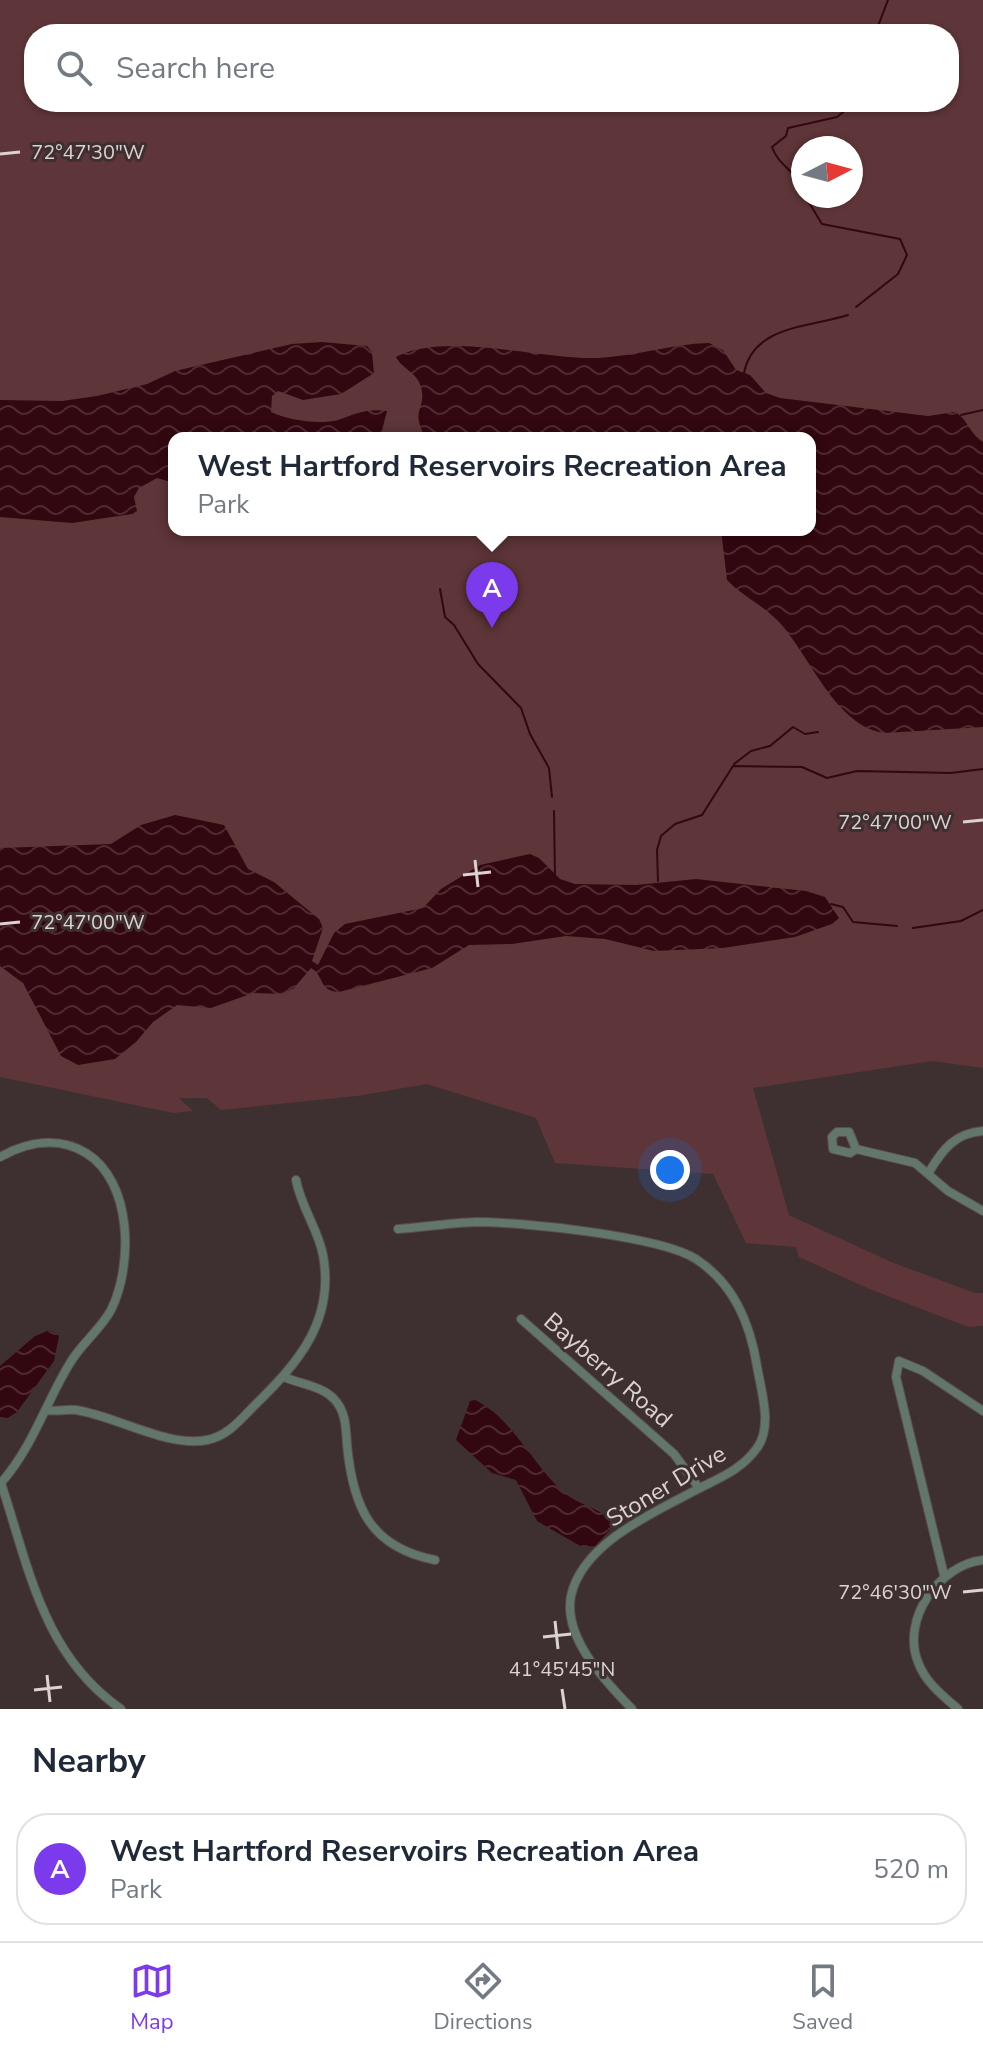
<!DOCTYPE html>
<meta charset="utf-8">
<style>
:root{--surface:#fff;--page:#f2f2f3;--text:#1f2937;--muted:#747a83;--line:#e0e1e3;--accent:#7c3aed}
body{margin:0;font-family:"Nunito Sans",sans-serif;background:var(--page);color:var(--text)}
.compass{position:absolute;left:791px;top:136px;width:72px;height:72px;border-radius:50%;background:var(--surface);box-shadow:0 2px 6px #0004;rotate:84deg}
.you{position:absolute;left:670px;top:1170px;width:28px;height:28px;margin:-20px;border:6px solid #fff;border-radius:50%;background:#1a73e8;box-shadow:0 0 0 12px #1a73e833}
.badge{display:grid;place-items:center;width:52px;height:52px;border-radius:50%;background:var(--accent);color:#fff;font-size:26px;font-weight:700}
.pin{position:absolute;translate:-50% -66px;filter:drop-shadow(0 2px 4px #0008)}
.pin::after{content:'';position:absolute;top:42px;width:28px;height:24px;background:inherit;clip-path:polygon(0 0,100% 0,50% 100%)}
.popup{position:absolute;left:168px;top:432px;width:648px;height:104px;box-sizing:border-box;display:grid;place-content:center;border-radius:16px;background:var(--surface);filter:drop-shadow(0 2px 6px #0005);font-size:26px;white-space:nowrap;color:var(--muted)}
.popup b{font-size:30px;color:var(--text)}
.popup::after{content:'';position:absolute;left:50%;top:100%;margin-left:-16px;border:16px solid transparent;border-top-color:var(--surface)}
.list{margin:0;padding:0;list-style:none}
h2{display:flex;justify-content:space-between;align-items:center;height:104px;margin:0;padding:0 32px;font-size:34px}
h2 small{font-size:26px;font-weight:400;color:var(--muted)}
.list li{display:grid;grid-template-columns:52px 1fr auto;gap:24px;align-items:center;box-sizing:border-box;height:112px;margin:0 16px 16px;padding:0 16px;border:2px solid var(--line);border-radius:32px}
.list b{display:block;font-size:30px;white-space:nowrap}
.list p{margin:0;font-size:26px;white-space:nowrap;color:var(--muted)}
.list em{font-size:26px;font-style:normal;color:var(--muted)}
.icon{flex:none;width:44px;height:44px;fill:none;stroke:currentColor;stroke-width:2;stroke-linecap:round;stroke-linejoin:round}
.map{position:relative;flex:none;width:983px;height:1709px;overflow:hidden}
.search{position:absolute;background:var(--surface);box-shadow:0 2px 6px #0004;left:24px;right:24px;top:24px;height:88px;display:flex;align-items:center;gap:20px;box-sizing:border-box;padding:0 28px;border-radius:32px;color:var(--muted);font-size:30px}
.sheet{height:232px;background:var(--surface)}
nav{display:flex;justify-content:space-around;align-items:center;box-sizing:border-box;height:112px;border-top:2px solid var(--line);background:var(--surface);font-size:22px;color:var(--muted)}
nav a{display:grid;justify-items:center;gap:4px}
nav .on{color:var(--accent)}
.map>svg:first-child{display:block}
.green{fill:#5e3538;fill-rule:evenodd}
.water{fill:url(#water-waves)}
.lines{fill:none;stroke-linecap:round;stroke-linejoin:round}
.stream{stroke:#33070f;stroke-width:2}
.minor-casing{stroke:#5a4d4d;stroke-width:10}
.minor{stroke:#62766a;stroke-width:8}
.ticks{fill:none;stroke:#dbd2d2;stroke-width:3}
.labels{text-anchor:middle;stroke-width:6;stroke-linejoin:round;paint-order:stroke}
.street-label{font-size:24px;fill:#dbd2d2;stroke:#3e3030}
.ticks-label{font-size:20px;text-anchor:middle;fill:#dbd2d2;stroke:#3e3030;stroke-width:6;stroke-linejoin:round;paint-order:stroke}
</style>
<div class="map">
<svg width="983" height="1709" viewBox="0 0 983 1709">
<defs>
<pattern id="water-waves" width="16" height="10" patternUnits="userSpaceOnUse" patternTransform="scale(2)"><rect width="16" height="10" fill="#33070f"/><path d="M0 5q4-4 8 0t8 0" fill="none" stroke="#502a31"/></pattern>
</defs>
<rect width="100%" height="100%" fill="#3e3030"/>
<!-- green -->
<path class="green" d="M 0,0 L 983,0 L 983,1068 L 932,1061 L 753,1088 L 789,1215 L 891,1262 L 975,1293 L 983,1293 L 983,1326 L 968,1327 L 867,1288 L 799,1257 L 796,1247 L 746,1243 L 713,1174 L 555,1163 L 536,1118 L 427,1084 L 357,1096 L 221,1110 L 207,1098 L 179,1098 L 193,1111 L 173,1113 L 0,1077 ZM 34,34 L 949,34 L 949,102 L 34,102 ZM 803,148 L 851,148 L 851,196 L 803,196 ZM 174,438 L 810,438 L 810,530 L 174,530 Z"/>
<!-- water -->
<g class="water">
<path d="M 322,342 L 367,346 L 372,352 L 374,373 L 341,394 L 303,400 L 278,391 L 272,396 L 271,412 C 288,420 318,425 338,420 C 355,414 367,408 387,411 L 380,438 L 174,438 L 174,483 L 157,478 L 139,488 L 134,497 L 137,511 L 132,514 L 72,523 L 0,517 L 0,400 L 62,401 L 97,396 L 147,384 L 175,371 L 292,344 Z"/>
<path d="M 709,343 L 723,350 L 736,370 L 750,375 L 766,393 L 780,398 L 928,416 L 955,412 C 967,418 969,433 983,442 L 983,727 L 885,733 C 834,727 808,650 776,619 C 761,604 741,595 727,580 L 721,530 L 810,530 L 810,438 L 426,438 C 409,409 427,410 421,387 C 417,372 402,369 396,357 C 447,331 540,360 598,358 C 636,356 671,344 709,343 Z"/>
<path d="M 175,815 L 224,825 L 248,869 L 274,882 L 319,919 L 323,928 L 312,961 L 318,965 L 334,933 L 345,924 L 423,908 L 441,889 L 480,865 L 530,854 L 539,858 L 560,879 L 575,884 L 636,885 L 696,879 L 806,891 L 825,897 L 839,918 L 832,924 L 795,937 L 723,948 L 654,951 L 605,939 L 566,936 L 512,944 L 469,945 L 432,968 L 339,992 C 318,991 325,976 311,968 L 294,988 L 282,994 L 253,993 L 211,1008 L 177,1005 L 153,1022 L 136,1042 L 115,1059 L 78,1065 L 61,1056 L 23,983 L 0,966 L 0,848 L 111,844 L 141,825 Z"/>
<polygon points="50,1330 59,1336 54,1361 17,1412 8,1418 0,1417 0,1366 35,1336"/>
<path d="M 475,1400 C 515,1419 538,1475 570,1497 C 584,1506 601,1509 612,1522 L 612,1528 L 595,1546 L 582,1547 L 537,1521 L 516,1480 L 492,1473 L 456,1440 L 470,1401 Z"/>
</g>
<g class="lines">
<!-- stream -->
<g class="stream">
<polyline points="875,34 888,0"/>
<path d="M 803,190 C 797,172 778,165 772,147 L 786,136 L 788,128 L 837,117 L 847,109 L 848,102"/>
<polyline points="805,196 822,224 900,239 907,255 898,274 856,307"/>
<path d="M 744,373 C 753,325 811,327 848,315"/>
<polyline points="961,415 983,410"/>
<polyline points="440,589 445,617 454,625 478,664 521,708 530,734 549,768 552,797"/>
<polyline points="734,764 751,751 770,746 793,727 805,734 818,732"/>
<polyline points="554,811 555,877"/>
<polyline points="658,881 657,850 661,836 675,824 702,815 733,766 802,767 827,778 857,771 951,773 983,769"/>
<polyline points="831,904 843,907 853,922 897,926"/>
<polyline points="913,928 961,921 983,910"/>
</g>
<!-- minor casing -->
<g class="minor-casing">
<g id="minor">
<polyline points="856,1149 849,1132 837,1132 832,1137 833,1149 850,1153 856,1149 915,1163 948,1191 983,1211"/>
<path d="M 0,1157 C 27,1142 58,1136 86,1153 C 133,1182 133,1266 111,1310 C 101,1329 81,1344 70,1363 C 46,1402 32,1449 0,1484"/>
<path d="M 929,1172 C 943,1149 955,1133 983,1131"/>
<path d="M 398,1229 C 424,1227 450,1223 476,1222 C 522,1222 660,1236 696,1259 C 734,1284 750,1323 757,1366 C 761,1391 773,1426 757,1448 C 741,1470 721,1477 698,1489 C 655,1512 582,1543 571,1596 C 563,1638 605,1681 632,1709"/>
<polyline points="521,1319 674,1454 699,1488"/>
<path d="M 284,1377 C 300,1384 322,1386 334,1399 C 346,1411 346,1429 347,1445 C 353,1506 369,1547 435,1560"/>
<path d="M 46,1410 C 56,1412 66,1409 76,1410 C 116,1416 168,1448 207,1440 C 228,1436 241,1419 255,1405 C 298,1363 335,1321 323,1255 C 318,1229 301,1207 296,1180"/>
<path d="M 1,1483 C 29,1568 43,1655 121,1709"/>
<polyline points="944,1575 896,1377 899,1361 923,1371 983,1411"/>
<path d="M 958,1709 C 943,1696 925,1682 918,1662 C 901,1619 939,1565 983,1560"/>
</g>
</g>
<!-- minor -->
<use href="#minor" class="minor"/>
</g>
<!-- ticks -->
<path class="ticks" d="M 0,154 L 20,152M 963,822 L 983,820M 475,860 L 478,887M 463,875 L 491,872M 0,924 L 20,922M 963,1592 L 983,1590M 555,1621 L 558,1649M 543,1637 L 571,1634M 47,1675 L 50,1702M 562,1689 L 565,1709M 34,1690 L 62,1687"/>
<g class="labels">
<!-- street labels -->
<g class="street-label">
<text transform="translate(608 1370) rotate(41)" y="8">Bayberry Road</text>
<text transform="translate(666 1486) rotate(-31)" y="8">Stoner Drive</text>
</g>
</g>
<g class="ticks-label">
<text x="88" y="159">72°47'30"W</text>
<text x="895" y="829">72°47'00"W</text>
<text x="88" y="929">72°47'00"W</text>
<text x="895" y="1599">72°46'30"W</text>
<text x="562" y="1676">41°45'45"N</text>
</g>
</svg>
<svg class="compass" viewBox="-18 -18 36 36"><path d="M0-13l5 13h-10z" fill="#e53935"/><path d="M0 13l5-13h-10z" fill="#747a83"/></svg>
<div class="you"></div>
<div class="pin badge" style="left:492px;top:628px">A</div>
<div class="popup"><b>West Hartford Reservoirs Recreation Area</b>Park</div>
<div class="search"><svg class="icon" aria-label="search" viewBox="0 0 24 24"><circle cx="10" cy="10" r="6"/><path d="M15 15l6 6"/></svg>Search here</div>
</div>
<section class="sheet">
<h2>Nearby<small></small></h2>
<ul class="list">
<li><span class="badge">A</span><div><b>West Hartford Reservoirs Recreation Area</b><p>Park</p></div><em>520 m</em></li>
</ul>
</section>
<nav>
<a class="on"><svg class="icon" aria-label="map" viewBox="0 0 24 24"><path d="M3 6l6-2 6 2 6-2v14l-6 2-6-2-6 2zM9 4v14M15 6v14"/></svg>Map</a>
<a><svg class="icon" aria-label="directions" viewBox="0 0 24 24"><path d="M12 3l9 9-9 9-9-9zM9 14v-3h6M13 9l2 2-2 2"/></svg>Directions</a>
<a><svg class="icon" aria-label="saved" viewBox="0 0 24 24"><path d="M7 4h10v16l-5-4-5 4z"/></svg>Saved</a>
</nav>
